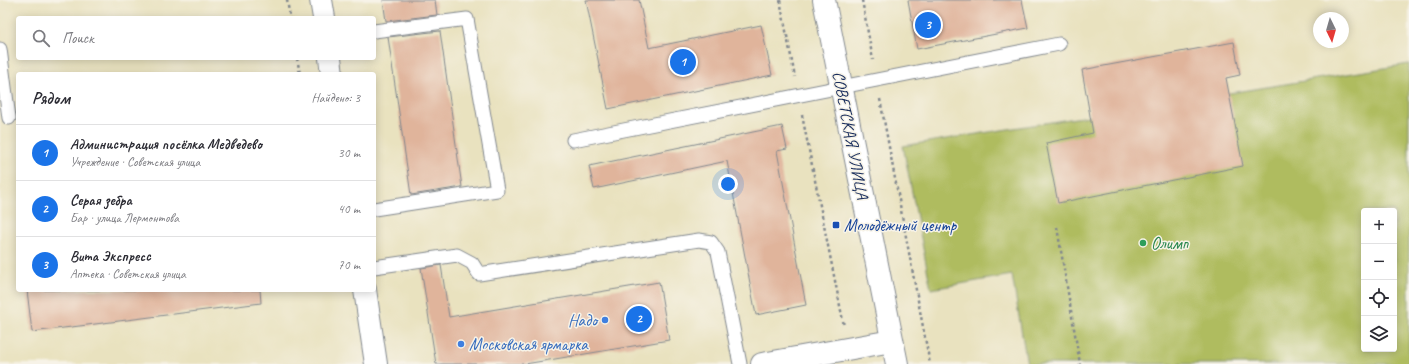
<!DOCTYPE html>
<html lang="ru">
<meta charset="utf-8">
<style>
:root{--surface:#fff;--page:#f7f7f7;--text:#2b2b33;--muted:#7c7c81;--line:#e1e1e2;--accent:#1a73e8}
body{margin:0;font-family:Caveat,sans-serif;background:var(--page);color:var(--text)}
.controls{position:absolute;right:12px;bottom:12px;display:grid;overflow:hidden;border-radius:4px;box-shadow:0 2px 10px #0003}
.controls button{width:36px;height:36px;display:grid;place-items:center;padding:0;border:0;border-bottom:1px solid var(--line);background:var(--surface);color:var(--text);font:20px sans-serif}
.compass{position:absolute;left:1313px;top:12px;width:36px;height:36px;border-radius:50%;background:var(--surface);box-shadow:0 2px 10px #0003;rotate:175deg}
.you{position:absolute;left:728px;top:184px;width:14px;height:14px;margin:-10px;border:3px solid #fff;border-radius:50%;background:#1a73e8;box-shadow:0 0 0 6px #1a73e833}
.badge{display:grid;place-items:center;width:26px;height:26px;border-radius:50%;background:var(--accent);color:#fff;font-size:13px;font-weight:700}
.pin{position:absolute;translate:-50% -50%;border:2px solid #fff;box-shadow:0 1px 4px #0006}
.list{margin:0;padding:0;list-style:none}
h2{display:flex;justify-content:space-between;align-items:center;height:52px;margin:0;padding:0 16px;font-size:17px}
h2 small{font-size:13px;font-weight:400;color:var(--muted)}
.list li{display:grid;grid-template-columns:26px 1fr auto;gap:12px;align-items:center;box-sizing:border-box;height:56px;padding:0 16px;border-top:1px solid var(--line)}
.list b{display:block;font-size:15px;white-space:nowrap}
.list p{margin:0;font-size:13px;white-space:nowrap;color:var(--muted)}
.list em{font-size:13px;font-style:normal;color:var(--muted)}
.icon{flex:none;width:22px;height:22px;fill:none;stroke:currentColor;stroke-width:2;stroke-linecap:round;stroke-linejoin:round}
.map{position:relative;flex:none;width:1409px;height:364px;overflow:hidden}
.search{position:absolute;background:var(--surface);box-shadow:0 2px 10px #0003;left:16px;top:16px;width:360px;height:44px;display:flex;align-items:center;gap:10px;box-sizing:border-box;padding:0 14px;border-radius:4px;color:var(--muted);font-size:15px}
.panel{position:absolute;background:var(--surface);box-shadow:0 2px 10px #0003;left:16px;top:72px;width:360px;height:220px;border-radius:4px}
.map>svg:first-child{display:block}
.grass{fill:#afbc5e;stroke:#65765e;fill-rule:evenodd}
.building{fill:#e0b49b}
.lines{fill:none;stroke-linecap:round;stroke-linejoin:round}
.service-casing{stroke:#82888e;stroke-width:15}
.minor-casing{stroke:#82888e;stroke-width:24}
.secondary-casing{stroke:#82888e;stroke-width:24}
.path{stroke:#82888e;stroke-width:2.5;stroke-dasharray:3 3;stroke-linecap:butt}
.service{stroke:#fff;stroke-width:13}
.minor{stroke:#fff;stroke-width:22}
.secondary{stroke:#fff;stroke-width:22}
.transit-dot{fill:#1a4fb4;stroke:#f7f3e8;stroke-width:1.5}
.leisure-dot{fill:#2e9e5b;stroke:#f7f3e8;stroke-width:1.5}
.shop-dot{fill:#3f7fe0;stroke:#f7f3e8;stroke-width:1.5}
.labels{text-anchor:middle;stroke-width:3;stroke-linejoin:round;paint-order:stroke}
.street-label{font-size:17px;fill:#1b2f5e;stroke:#f7f3e8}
.transit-label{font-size:17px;fill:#164399;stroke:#f7f3e8;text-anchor:start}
.leisure-label{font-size:17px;fill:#27864d;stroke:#f7f3e8;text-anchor:start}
.shop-label{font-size:17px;fill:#366cbe;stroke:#f7f3e8;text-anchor:end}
</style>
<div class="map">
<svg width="1409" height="364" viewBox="0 0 1409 364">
<rect width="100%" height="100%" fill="#f7f3e8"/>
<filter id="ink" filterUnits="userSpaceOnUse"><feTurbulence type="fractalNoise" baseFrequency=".025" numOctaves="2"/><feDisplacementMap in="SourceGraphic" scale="8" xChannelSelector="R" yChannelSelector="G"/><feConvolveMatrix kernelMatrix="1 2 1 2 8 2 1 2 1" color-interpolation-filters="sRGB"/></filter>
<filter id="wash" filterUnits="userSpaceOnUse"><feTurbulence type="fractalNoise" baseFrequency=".012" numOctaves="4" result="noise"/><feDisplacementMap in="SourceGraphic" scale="16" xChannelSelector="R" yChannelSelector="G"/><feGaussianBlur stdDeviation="0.9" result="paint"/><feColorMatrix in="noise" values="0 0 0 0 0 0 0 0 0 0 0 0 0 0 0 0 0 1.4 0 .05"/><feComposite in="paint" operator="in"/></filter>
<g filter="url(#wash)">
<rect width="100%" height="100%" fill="#e9e2bf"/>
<!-- grass -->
<path class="grass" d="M 1409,64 L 1409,364 L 1027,364 L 1012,275 L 931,289 L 903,146 ZM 1364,211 L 1394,211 L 1394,349 L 1364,349 Z"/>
<g id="blocks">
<!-- building -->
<g class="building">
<polygon points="383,0 435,0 437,15 386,21"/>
<polygon points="586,0 639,0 649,48 761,25 772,75 608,109"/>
<polygon points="908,0 1022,0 1028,28 917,49"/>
<polygon points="440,31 462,187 411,195 388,37"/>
<polygon points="1234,42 1240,75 1226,78 1243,166 1058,203 1046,143 1093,133 1082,70"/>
<polygon points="782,126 787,149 777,151 806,305 756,315 727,161 594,189 589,166"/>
<polygon points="441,265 449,317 659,282 669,340 525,364 436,364 421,268"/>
<polygon points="27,290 260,290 261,303 32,332"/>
</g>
</g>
</g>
<g filter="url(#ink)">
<use href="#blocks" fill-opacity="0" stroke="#82888e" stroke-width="1"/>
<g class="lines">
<!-- service casing -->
<g class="service-casing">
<g id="service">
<polyline points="374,31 467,19 497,190 374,209"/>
<polyline points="0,49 9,118"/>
<polyline points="573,140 1059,44"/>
<polyline points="374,267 457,255 472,263 479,274 699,240 711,242 718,252 740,364"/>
</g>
</g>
<!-- minor casing -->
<g class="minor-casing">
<g id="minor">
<polyline points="321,0 324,18"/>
<polyline points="330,58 332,74"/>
<polyline points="365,290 376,364"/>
<polyline points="762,364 892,341"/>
</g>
</g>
<!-- secondary casing -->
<g class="secondary-casing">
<polyline id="secondary" points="824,0 897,364"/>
</g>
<!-- path -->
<g class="path">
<polyline points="287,0 290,18"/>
<polyline points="780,0 795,77"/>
<polyline points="862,0 873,60"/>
<polyline points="297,58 300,74"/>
<polyline points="880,99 930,364"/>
<polyline points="802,115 844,326"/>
<polyline points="1057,227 1080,364"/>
</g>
<!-- service -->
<use href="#service" class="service"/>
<!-- minor -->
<use href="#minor" class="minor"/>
<!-- secondary -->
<use href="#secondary" class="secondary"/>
</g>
</g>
<!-- markers -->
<rect class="transit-dot" x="832" y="221" width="8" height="8" rx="2"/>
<circle class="leisure-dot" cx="1143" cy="243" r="4"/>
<g class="shop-dot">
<circle cx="605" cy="320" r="4"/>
<circle cx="461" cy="344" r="4"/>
</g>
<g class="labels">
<!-- street labels -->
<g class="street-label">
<text transform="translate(851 135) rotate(79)" y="6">СОВЕТСКАЯ УЛИЦА</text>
</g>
<!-- transit labels -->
<g class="transit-label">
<text x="844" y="231">Молодёжный центр</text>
</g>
<!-- leisure labels -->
<g class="leisure-label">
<text x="1151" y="249">Олимп</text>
</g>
<!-- shop labels -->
<g class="shop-label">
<text x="597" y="326">Надо</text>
<text x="469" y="350" text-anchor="start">Московская ярмарка</text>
</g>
</g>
</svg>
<div class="controls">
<button>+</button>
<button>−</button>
<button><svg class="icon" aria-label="locate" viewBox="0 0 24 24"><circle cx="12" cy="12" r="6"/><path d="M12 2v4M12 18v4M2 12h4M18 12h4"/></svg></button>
<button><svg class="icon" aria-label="layers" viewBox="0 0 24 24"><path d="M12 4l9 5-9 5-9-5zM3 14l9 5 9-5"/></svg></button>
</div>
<svg class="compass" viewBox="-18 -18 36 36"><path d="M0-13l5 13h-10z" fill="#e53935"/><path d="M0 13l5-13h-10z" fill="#7c7c81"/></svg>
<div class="you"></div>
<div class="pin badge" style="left:683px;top:62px">1</div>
<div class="pin badge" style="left:639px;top:319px">2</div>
<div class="pin badge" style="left:928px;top:25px">3</div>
<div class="search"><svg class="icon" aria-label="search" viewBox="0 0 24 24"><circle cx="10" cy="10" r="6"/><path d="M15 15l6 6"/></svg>Поиск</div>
<section class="panel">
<h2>Рядом<small>Найдено: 3</small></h2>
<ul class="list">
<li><span class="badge">1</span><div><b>Администрация посёлка Медведево</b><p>Учреждение · Советская улица</p></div><em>30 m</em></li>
<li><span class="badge">2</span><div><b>Серая зебра</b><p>Бар · улица Лермонтова</p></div><em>40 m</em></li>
<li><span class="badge">3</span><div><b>Вита Экспресс</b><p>Аптека · Советская улица</p></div><em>70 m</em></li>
</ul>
</section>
</div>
